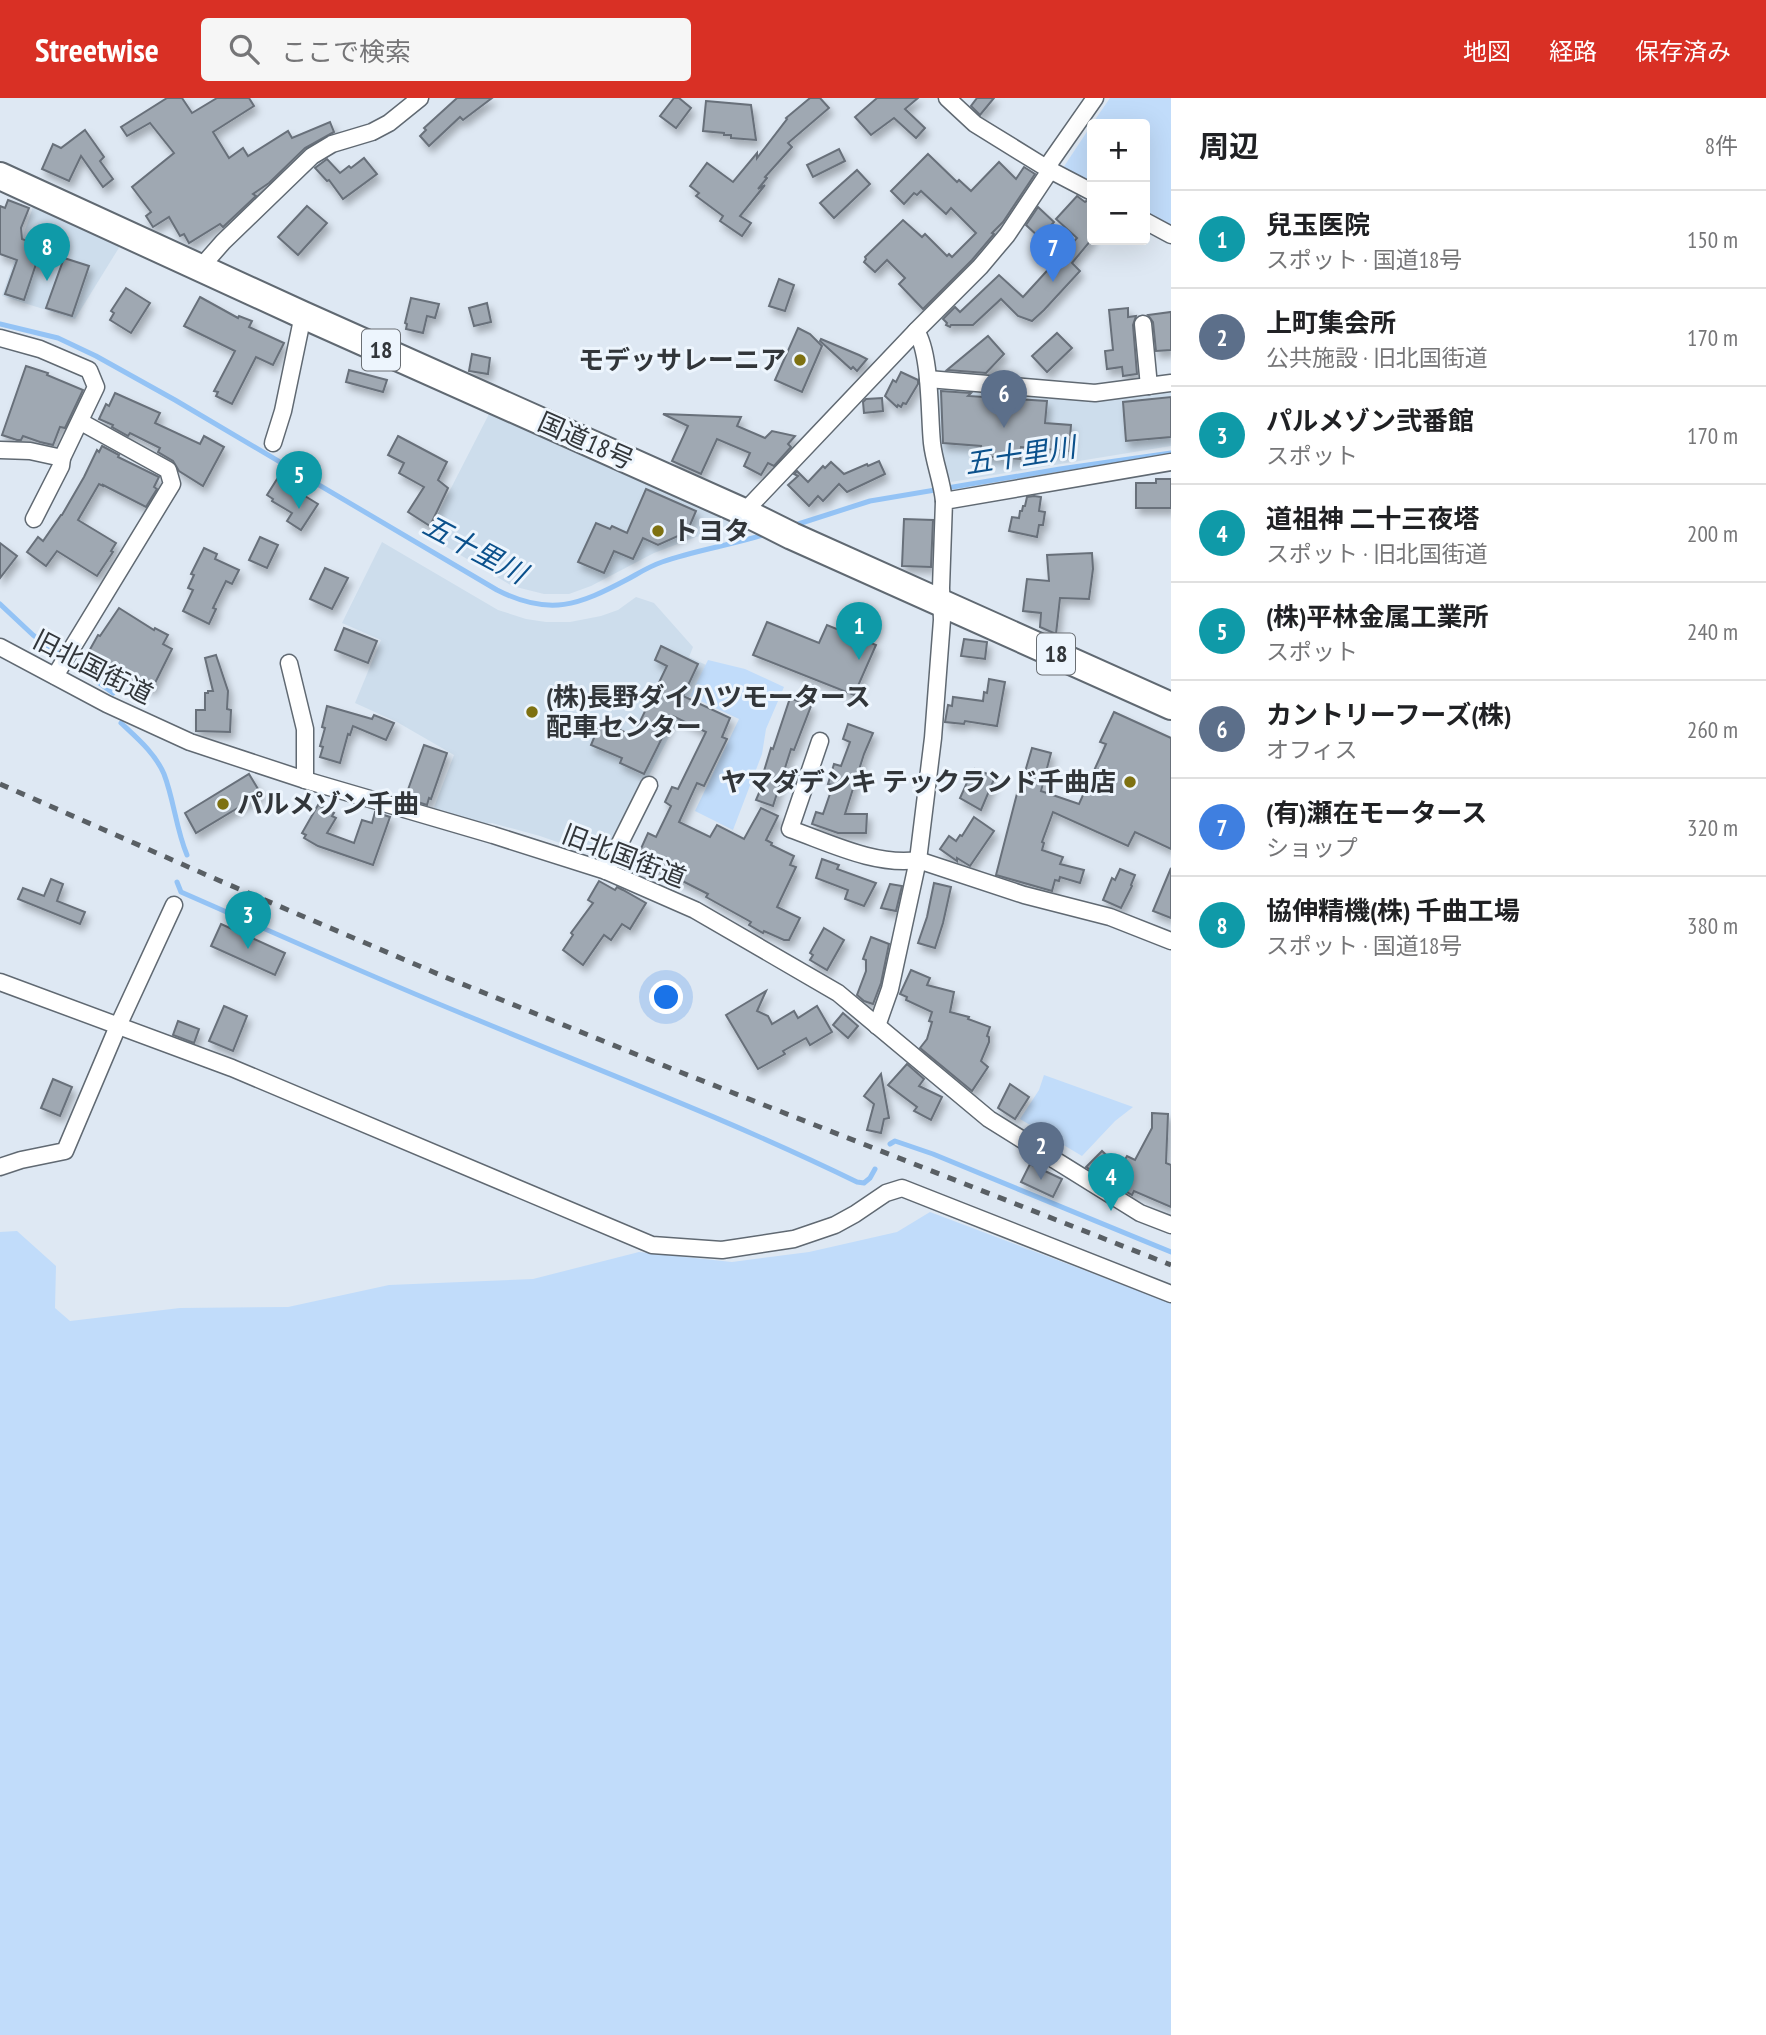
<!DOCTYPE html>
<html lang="ja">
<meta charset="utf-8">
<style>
:root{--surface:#fff;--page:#f6f6f6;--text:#202124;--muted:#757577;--line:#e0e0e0;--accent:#d93025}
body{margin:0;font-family:"PT Sans Narrow","Noto Sans JP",sans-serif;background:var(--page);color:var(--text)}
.controls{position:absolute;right:21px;top:21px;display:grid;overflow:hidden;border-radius:7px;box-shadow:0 7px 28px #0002}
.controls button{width:63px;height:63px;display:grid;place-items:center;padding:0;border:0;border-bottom:2px solid var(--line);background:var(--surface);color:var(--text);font:35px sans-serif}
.you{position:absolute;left:667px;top:900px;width:24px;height:24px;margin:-18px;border:5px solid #fff;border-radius:50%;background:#1a73e8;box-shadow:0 0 0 10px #1a73e833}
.badge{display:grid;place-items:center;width:46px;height:46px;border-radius:50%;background:var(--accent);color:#fff;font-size:23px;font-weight:700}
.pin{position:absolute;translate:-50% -58px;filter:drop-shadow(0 2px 4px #0008)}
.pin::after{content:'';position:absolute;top:37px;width:24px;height:21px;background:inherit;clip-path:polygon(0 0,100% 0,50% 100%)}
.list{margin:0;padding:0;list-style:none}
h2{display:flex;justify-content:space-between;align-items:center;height:91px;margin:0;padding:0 28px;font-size:30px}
h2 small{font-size:23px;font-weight:400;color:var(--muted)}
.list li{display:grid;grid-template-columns:46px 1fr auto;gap:21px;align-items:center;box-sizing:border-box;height:98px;padding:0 28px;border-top:2px solid var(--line)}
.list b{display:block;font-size:26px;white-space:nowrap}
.list p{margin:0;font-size:23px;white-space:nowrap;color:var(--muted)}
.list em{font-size:23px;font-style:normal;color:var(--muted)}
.icon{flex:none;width:38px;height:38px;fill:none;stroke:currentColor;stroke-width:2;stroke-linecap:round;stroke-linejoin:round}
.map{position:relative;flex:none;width:1171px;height:1937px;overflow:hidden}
header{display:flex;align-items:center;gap:42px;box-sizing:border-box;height:98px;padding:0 35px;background:var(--accent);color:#fff}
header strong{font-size:33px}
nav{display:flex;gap:38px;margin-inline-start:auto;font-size:24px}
.search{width:490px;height:63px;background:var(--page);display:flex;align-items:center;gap:18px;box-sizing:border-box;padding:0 24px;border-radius:7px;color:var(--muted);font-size:26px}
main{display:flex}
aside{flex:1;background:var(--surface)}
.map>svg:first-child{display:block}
.built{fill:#cdddec}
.green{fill:#c1dcfa}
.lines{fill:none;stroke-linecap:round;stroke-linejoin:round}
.stream{stroke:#94c3f5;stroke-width:5}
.building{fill:#9fa8b2;stroke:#68707a;stroke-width:2;filter:url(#shadow)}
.minor-casing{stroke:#606972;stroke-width:19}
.trunk-casing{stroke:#606972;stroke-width:30}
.minor{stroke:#fff;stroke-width:16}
.trunk{stroke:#fff;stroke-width:26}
.rail{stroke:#595f64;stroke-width:5;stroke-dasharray:9 9;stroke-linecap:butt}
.poi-dot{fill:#7e7111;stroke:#edf5fd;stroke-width:2.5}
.labels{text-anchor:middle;stroke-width:6;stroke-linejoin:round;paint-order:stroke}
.shield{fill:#edf5fd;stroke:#6a6f74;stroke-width:2}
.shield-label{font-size:24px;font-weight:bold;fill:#32363a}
.poi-label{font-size:26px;font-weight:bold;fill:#32363a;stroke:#edf5fd;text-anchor:start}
.street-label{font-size:26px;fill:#32363a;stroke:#edf5fd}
.water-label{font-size:28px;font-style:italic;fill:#0b518c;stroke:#edf5fd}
</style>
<header>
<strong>Streetwise</strong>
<div class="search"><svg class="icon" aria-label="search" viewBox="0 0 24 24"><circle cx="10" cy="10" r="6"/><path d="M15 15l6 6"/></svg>ここで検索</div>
<nav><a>地図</a><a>経路</a><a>保存済み</a></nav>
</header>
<main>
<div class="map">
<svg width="1171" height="1937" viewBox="0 0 1171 1937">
<defs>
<filter id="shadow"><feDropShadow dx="3.5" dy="6" stdDeviation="3.5" flood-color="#0004"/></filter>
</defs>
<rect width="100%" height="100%" fill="#dee8f3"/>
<!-- built -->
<g class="built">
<polygon points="33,109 120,148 75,221 2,198"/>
<polygon points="934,287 1171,291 1171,348 951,384 937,346"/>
<polygon points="489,316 737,425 730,432 696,439 654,455 591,488 569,496 544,496 512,488 427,437"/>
<polygon points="382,444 498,512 526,521 546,524 570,524 601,518 618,512 636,499 654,505 693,549 689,559 706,567 606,761 540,738 492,725 479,726 433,712 454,657 397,624 355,605 381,542 342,525"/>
</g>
<!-- green -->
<g class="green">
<polygon points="1110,0 1171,0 1171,127 1145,113 1145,26 1092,26"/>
<polygon points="1092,26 1092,86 1063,70"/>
<polygon points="708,562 745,571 784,589 766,631 762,656 733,732 695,713 739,621 690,598"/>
<polygon points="1044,977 1133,1009 1115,1023 1082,1058 1020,1021 1039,992"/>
<polygon points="930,1114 1171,1205 1171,1937 0,1937 0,1134 17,1133 56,1168 55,1210 70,1223 180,1210 288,1209 389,1187 533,1181 639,1154 732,1164 809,1154 897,1134"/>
</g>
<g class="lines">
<!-- stream -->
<g class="stream">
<path d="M 0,226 L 58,240 L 96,258 L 175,302 L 497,492 C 550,519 579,507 628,481 C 639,475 650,468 662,464 C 696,452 732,447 766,436"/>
<polyline points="792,428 870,403 1060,371 1171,355"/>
<polyline points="0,506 33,537 113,595"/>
<path d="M 121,625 C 137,640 155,655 164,676 C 174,702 176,731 187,757"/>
<path d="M 177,784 L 181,794 C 277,836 372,879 468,918 C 598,972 730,1022 857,1084 L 864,1085 L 870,1080 L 875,1071"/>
<polyline points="890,1046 895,1043 933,1056 1171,1154"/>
</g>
</g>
<!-- building -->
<g class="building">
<polygon points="167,0 182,0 192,15 217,0 249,0 254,8 213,34 229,60 243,50 248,58 288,33 292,40 330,24 334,34 305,50 269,85 253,96 256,98 223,129 220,126 189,145 184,136 180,138 169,119 153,129 146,118 151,114 132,89 174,55 150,25 127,38 121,29"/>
<polygon points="457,0 492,0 463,22 460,19 429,48 420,38 426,32 424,30"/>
<polygon points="674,0 679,0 691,10 676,30 660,18"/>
<polygon points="810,0 820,0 829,10 788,45 792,49 765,79 767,80 758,91 765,87 740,118 751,125 742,138 720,123 723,118 696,98 699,95 690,88 707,65 733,84 757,55 757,60 787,21 786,20"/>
<polygon points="877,0 918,0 905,11 925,30 916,40 894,20 871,37 855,19"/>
<polygon points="977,0 994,0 980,17 971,8"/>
<polygon points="706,3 751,7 756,42 731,40 731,37 724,37 724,35 703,33"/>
<polygon points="85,32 104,59 100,63 113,81 103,89 81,58 69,83 42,71 53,46 61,50"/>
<polygon points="839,51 845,63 813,79 807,67"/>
<polygon points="928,56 957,84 959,82 971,93 999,64 1016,81 1024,69 1035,76 1003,124 992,135 994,136 972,162 923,211 899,186 905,180 887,162 875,174 864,164 866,161 865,159 903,122 922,139 925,136 947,158 949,156 952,159 976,135 951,110 946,116 921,93 917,97 914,95 904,106 891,93"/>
<polygon points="364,60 377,76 343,101 329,82 327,83 315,70 327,61 340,75 349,68 351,70"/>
<polygon points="857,72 870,86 834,120 820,105"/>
<polygon points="1077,98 1085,104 1086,103 1092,104 1092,141 1072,165 1080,173 1044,212 1032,223 1018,218 1001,201 973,227 951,227 950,229 946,227 947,225 943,221 955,209 960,214 999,177 1023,199 1077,140 1056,121"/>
<polygon points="8,102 29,110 21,130 22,141 42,148 24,202 5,196 17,162 0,156 0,108 5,110"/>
<polygon points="307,108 327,125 298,157 278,139"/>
<polygon points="1038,109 1054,124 1040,140 1026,127"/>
<polygon points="64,160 89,168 72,218 46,210"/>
<polygon points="779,181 794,187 785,213 769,208"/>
<polygon points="126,190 150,205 131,235 110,222 114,215 111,213"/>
<polygon points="200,199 238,220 239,218 252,223 249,229 284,245 273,267 256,259 232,306 216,298 218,294 214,293 235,253 184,228"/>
<polygon points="411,200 439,206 435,220 427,218 423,235 406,231 407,226 405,225"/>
<polygon points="487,205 491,224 474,228 469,210"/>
<polygon points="1128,210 1128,219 1136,218 1133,227 1137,276 1123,278 1122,269 1107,271 1105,253 1113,252 1109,212"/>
<polygon points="1171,214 1171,252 1156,253 1153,224 1148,217"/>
<polygon points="798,230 810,236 822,248 802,294 775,282"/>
<polygon points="1057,235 1072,250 1047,274 1032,258"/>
<polygon points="988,238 1004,256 986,275 947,272"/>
<polygon points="821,241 859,257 867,261 857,273 853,269 851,271 820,243"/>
<polygon points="472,256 490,260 488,276 469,273"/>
<polygon points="26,268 48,275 47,277 83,292 65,330 60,329 53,347 40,344 23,338 21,342 17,342 2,337"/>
<polygon points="349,272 387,282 383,294 346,284"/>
<polygon points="901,274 918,282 918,286 906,306 903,305 901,309 898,307 897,309 885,298 893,282 896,284"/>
<polygon points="941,293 971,295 968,298 1047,303 1045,325 1071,327 1069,353 1021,349 1020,361 980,358 981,348 943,345"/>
<polygon points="115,295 160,315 155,325 200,346 204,338 224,349 203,388 179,373 173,363 158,354 160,350 130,335 128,338 112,329 113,327 99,321 106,306 109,308"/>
<polygon points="1171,299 1171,339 1126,343 1123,304"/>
<polygon points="882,300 883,313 864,315 863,304 866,301"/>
<polygon points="663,316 741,319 737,328 765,340 772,333 795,338 788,346 791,349 774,368 768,365 761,377 744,368 750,355 717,341 701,376 672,363 688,328"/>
<polygon points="398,338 447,364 438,382 448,390 430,428 408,414 424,389 399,375 404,365 388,357"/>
<polygon points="102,348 119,357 118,359 159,379 154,389 157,391 146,409 103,387 103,388 99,386 78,422 116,445 111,453 113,454 97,478 57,453 46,468 27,454 38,439 43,443 61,417 62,417 84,379 97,352 99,354"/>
<polygon points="879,363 885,376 847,394 839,386 823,403 818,398 809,408 788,387 798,378 794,376 797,373 808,384 823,368 825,370 831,364 844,376 867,366 868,368"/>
<polygon points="277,381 318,406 301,432 287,423 292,415 272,403 273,401 267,397"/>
<polygon points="1156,381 1171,381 1171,410 1136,410 1136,385 1156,385"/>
<polygon points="646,391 696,413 687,434 658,447 643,440 633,461 614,453 604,475 578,464 596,425 610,431 612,428 627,435"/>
<polygon points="1034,398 1041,399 1039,413 1045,414 1043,427 1039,427 1037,439 1009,433 1012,419 1019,420 1020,413 1022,413 1023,408 1025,408 1027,399"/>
<polygon points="904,421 933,422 931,469 902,468"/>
<polygon points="260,439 278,447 267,470 249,462"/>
<polygon points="0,445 17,458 0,480"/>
<polygon points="204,450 217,456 215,461 239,472 232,486 226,483 213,510 216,511 209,526 183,513 193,492 188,490 194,477 191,476"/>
<polygon points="1092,455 1093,471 1089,501 1060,500 1056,536 1040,529 1041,515 1023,513 1027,481 1049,483 1047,457"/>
<polygon points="325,470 348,480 332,511 310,501"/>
<polygon points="119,510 154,532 155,530 168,537 163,546 172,551 152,591 118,572 111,582 95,572 101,563 88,555 98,537 100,538"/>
<polygon points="767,524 819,545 827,527 876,547 854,597 753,557"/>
<polygon points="344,530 377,543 368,565 335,552"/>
<polygon points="964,541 987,544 985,561 961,558"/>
<polygon points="661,548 698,566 683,598 730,620 722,639 727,641 704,688 697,685 679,724 710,739 717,727 744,741 761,710 778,718 766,742 772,745 771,747 794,758 790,767 796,769 777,809 800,820 789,842 784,842 764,833 763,835 749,827 751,824 706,799 708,796 655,769 652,775 634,766 648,735 656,739 671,708 665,704 672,689 678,691 706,634 673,618 644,676 620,665 622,660 591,647 601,623 633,638 667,568 655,562"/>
<polygon points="216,557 228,593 227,611 231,612 230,634 196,633 196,612 205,612 205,595 208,595 208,593 213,593 205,560"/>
<polygon points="989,581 1005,584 997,628 965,623 964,626 945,624 948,607 952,608 953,599 983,603 984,594 987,595"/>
<polygon points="790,600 811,608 794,652 791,651 773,708 756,702 768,674 764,673 771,650 773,651"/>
<polygon points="327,608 372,621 374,617 394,625 386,642 353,628 350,637 348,636 340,665 320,659 323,649 320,648 325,630 322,629"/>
<polygon points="1114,614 1171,640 1171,751 1135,734 1128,748 1053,714 1042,744 1044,745 1042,752 1063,759 1060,766 1084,772 1080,785 1060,779 1059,783 1055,782 1052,793 996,777 1020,684 1022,684 1032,650 1051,655 1041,693 1079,706 1106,646 1100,644"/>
<polygon points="848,626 873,635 864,656 845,716 867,716 866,735 838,735 812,726 816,714 823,716 833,687 828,686 834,666 841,668 850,644 843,641"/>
<polygon points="424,647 447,655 431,701 429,700 427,707 405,700"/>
<polygon points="975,671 995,679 981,712 960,700 969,680 971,681"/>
<polygon points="249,676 261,696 196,735 185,715"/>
<polygon points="318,707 334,715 332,718 336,720 327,735 354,745 362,722 372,725 375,714 390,719 373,767 318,748 304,740 306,737 302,735"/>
<polygon points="974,719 994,733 970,768 957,760 957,763 940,751 949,738 956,743 960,737 962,738"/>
<polygon points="822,761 839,767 837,771 876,785 864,808 845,801 848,792 816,780"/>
<polygon points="1171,770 1171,820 1153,813"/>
<polygon points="1120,771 1135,777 1131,787 1132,788 1121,810 1103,802 1112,780 1115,782"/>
<polygon points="51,781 63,786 57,803 85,814 80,826 18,801 23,790 44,798"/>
<polygon points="599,783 615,792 617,789 623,792 646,805 630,831 622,826 611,842 604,837 583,867 563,852 573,837 571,835 593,805 588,802"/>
<polygon points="934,785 951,789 943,825 935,850 918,845 927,819"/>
<polygon points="890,786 902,788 896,813 881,810"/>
<polygon points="221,826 285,855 275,877 211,848"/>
<polygon points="824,830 844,842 827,872 810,862 813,857 810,855"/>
<polygon points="871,839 889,846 881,885 873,906 864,903 857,897 866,873 866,862 863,861"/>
<polygon points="911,872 930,880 927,887 954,894 950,914 969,919 968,921 990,929 987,938 989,939 989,944 981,963 988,969 972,993 920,950 927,941 932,924 929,923 932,914 906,902 907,899 900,896"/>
<polygon points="766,893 757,913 768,918 772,926 794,913 798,920 817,908 832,934 810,947 806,940 783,953 785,956 758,971 726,917"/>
<polygon points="224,908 247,918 233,953 209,943"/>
<polygon points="843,915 858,928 848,940 833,927"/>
<polygon points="178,923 199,931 194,945 173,937"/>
<polygon points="907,966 924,981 919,988 942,999 931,1022 914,1013 917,1009 888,987"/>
<polygon points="881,976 889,1020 884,1021 881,1035 867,1032 874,1006 864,998"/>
<polygon points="53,981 72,989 60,1018 41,1010"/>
<polygon points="1010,986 1029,999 1015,1021 998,1010"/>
<polygon points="1152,1015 1168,1016 1166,1065 1171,1067 1171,1109 1134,1093 1132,1097 1086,1069 1102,1053 1120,1070 1127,1058 1135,1062 1152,1030"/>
<polygon points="1030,1066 1062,1081 1053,1099 1021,1084"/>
</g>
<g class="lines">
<!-- minor casing -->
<g class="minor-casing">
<g id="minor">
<polyline points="947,0 975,26 1048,71 1092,94"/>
<polyline points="1145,123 1171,137"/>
<polyline points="201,169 223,144 312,58 332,46 372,34 389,25 420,0"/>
<polyline points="1143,226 1149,288"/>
<path d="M 916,233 C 931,255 929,316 932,345 C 934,364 942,383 944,403"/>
<polyline points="0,240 40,251 89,272 96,289 62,360 30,353 0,352"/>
<polyline points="928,281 1095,295 1171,285"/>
<polyline points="273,345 283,313 303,217"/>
<polyline points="744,414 916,233 980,169 1007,137 1047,77 1051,63 1095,0"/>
<polyline points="34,421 61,368 62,360"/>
<polyline points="0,549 107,606 190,644 305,682 493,737 606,773 695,812 838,895 989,1021 1140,1115 1171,1127"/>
<polyline points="289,565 305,631 305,682"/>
<polyline points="55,578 172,386 168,372 81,324"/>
<path d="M 820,643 L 790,731 C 830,745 875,768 918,762 L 1024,797 L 1110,819 L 1171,843"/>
<polyline points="606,773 649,687"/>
<polyline points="0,884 232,970 652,1147 722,1152 794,1141 835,1127 855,1116 886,1095 902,1090 1171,1196"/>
<polyline points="877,928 890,891 918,762 933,640 942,522 941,490 944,403 1171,364"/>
<polyline points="0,1069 21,1062 65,1053 118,928 174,807"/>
</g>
</g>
<!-- trunk casing -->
<g class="trunk-casing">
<polyline id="trunk" points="0,78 303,217 744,414 792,438 1171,608"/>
</g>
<!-- minor -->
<use href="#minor" class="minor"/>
<!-- trunk -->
<use href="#trunk" class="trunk"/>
<!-- rail -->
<polyline class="rail" points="0,686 218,782 445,879 675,972 1171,1167"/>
</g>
<!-- markers -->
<g class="poi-dot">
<circle cx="800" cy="262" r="7"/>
<circle cx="658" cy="433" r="7"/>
<circle cx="532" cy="614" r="7"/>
<circle cx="1130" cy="684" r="7"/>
<circle cx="223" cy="706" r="7"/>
</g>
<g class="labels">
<!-- shield labels -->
<g class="shield">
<rect x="362" y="231.5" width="38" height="41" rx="5"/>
<rect x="1037" y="535.5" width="38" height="41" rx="5"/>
</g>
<g class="shield-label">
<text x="381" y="260">18</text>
<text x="1056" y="564">18</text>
</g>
<!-- poi labels -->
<g class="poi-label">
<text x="786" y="271" text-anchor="end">モデッサレーニア</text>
<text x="672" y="442">トヨタ</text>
<text x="546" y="608">(株)長野ダイハツモータース<tspan x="546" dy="30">配車センター</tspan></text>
<text x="1116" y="693" text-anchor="end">ヤマダデンキ テックランド千曲店</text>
<text x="237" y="715">パルメゾン千曲</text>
</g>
<!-- street labels -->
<g class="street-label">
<text transform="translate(586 343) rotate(24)" y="9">国道18号</text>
<text transform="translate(93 569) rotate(27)" y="9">旧北国街道</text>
<text transform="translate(624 758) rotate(21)" y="9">旧北国街道</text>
</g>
<!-- water labels -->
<g class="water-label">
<text transform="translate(1020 357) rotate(-9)" y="10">五十里川</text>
<text transform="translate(475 451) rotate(28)" y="10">五十里川</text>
</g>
</g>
</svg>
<div class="controls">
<button>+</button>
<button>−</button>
</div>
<div class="you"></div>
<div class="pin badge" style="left:859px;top:562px;background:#0f9aa8">1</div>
<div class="pin badge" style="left:1041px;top:1082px;background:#5c6f8a">2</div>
<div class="pin badge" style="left:248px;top:851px;background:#0f9aa8">3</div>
<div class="pin badge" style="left:1111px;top:1113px;background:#0f9aa8">4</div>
<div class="pin badge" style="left:299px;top:411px;background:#0f9aa8">5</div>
<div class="pin badge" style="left:1004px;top:330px;background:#5c6f8a">6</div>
<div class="pin badge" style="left:1053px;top:184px;background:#3f7fe0">7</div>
<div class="pin badge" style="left:47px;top:183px;background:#0f9aa8">8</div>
</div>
<aside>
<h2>周辺<small>8件</small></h2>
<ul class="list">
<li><span class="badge" style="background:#0f9aa8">1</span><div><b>兒玉医院</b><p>スポット · 国道18号</p></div><em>150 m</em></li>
<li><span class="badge" style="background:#5c6f8a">2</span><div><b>上町集会所</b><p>公共施設 · 旧北国街道</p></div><em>170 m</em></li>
<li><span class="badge" style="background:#0f9aa8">3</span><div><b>パルメゾン弐番館</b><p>スポット</p></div><em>170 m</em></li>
<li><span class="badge" style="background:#0f9aa8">4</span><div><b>道祖神 二十三夜塔</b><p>スポット · 旧北国街道</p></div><em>200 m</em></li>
<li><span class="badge" style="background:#0f9aa8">5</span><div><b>(株)平林金属工業所</b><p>スポット</p></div><em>240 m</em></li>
<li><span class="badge" style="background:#5c6f8a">6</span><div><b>カントリーフーズ(株)</b><p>オフィス</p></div><em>260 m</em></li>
<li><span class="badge" style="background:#3f7fe0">7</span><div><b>(有)瀬在モータース</b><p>ショップ</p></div><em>320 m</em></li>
<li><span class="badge" style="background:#0f9aa8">8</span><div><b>協伸精機(株) 千曲工場</b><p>スポット · 国道18号</p></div><em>380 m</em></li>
</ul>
</aside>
</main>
